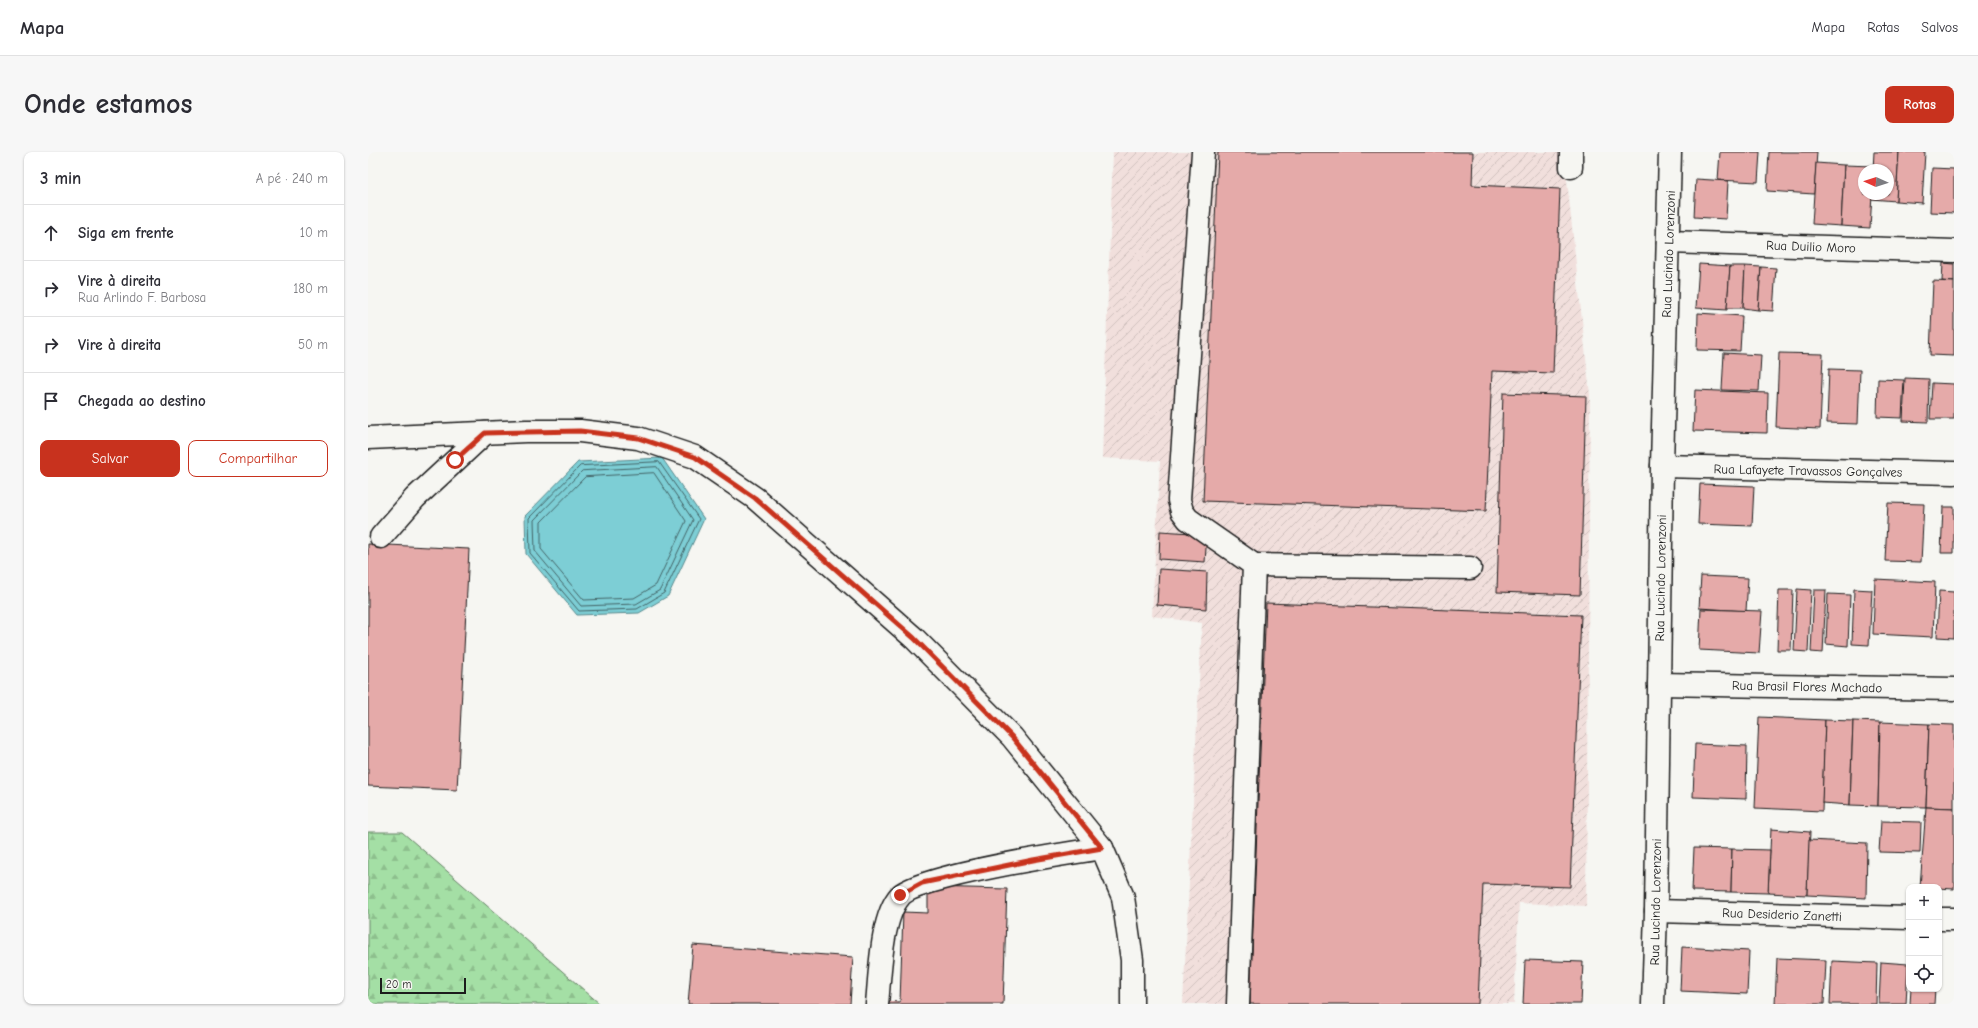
<!DOCTYPE html>
<html lang="pt">
<meta charset="utf-8">
<style>
:root{--surface:#fff;--page:#f7f7f7;--text:#2b2b33;--muted:#7c7c81;--line:#e1e1e2;--accent:#c8321e}
body{margin:0;font-family:"Comic Neue",sans-serif;background:var(--page);color:var(--text)}
.controls{position:absolute;right:12px;bottom:12px;display:grid;overflow:hidden;border-radius:8px;box-shadow:0 1px 3px #0004}
.controls button{width:36px;height:36px;display:grid;place-items:center;padding:0;border:0;border-bottom:1px solid var(--line);background:var(--surface);color:var(--text);font:20px sans-serif}
.compass{position:absolute;left:1490px;top:12px;width:36px;height:36px;border-radius:50%;background:var(--surface);box-shadow:0 1px 3px #0004;rotate:273deg}
.scale{position:absolute;left:12px;bottom:10px;width:86px;box-sizing:border-box;padding-left:4px;border:2px solid #1c1c1c;border-top:0;font-size:11px;line-height:14px;white-space:nowrap;color:#1c1c1c;-webkit-text-stroke:3px #f6f6f2;paint-order:stroke}
.stop{position:absolute;width:12px;height:12px;margin:-9px;border:3px solid #c8321e;border-radius:50%;background:#fff}
.stop.end{background:#c8321e;border-color:#fff;box-shadow:0 1px 4px #0008}
.list{margin:0;padding:0;list-style:none}
h2{display:flex;justify-content:space-between;align-items:center;height:52px;margin:0;padding:0 16px;font-size:17px}
h2 small{font-size:13px;font-weight:400;color:var(--muted)}
.list li{display:grid;grid-template-columns:26px 1fr auto;gap:12px;align-items:center;box-sizing:border-box;height:56px;padding:0 16px;border-top:1px solid var(--line)}
.list b{display:block;font-size:15px;white-space:nowrap}
.list p{margin:0;font-size:13px;white-space:nowrap;color:var(--muted)}
.list em{font-size:13px;font-style:normal;color:var(--muted)}
.actions{display:flex;gap:8px;padding:12px 16px}
.actions a{flex:1;padding:9px 0;border:1px solid var(--accent);border-radius:8px;text-align:center;font-size:14px;color:var(--accent)}
.actions .main{background:var(--accent);color:#fff}
.icon{flex:none;width:22px;height:22px;fill:none;stroke:currentColor;stroke-width:2;stroke-linecap:round;stroke-linejoin:round}
.map{position:relative;flex:none;width:1586px;height:852px;overflow:hidden;border-radius:8px}
header{display:flex;align-items:center;gap:24px;box-sizing:border-box;height:56px;padding:0 20px;background:var(--surface);border-bottom:1px solid var(--line)}
header strong{font-size:19px}
nav{display:flex;gap:22px;margin-inline-start:auto;font-size:14px}
.intro{display:flex;align-items:center;justify-content:space-between;box-sizing:border-box;height:96px;padding:0 24px}
h1{margin:0;font-size:28px}
.button{padding:10px 18px;border-radius:8px;background:var(--accent);color:#fff;font-size:14px;font-weight:700}
main{display:flex;gap:24px;padding:0 24px}
aside{flex:1;background:var(--surface);border-radius:8px;box-shadow:0 1px 3px #0004}
.map>svg:first-child{display:block}
.industrial{fill:url(#industrial-furrows)}
.forest{fill:url(#forest-firs);stroke:#607e60}
.water{fill:#7dced5;stroke:#56878b}
.lines{fill:none;stroke-linecap:round;stroke-linejoin:round}
.shore{stroke:#436366;stroke-width:1}
.building{fill:#e5aaa9;stroke:#1c1c1c}
.minor-casing{stroke:#1c1c1c;stroke-width:25}
.minor{stroke:#f6f6f2;stroke-width:22}
.route{stroke:#c8321e;stroke-width:5}
.labels{text-anchor:middle;stroke-width:4;stroke-linejoin:round;paint-order:stroke}
.street-label{font-size:13px;fill:#1c1c1c;stroke:#f6f6f2}
</style>
<header>
<strong>Mapa</strong>
<nav><a>Mapa</a><a>Rotas</a><a>Salvos</a></nav>
</header>
<div class="intro"><h1>Onde estamos</h1><a class="button">Rotas</a></div>
<main>
<aside>
<h2>3 min<small>A pé · 240 m</small></h2>
<ul class="list">
<li><svg class="icon" aria-label="ahead" viewBox="0 0 24 24"><path d="M12 20V5M6 11l6-6 6 6"/></svg><div><b>Siga em frente</b></div><em>10 m</em></li>
<li><svg class="icon" aria-label="right" viewBox="0 0 24 24"><path d="M7 20v-9h11M14 6l5 5-5 5"/></svg><div><b>Vire à direita</b><p>Rua Arlindo F. Barbosa</p></div><em>180 m</em></li>
<li><svg class="icon" aria-label="right" viewBox="0 0 24 24"><path d="M7 20v-9h11M14 6l5 5-5 5"/></svg><div><b>Vire à direita</b></div><em>50 m</em></li>
<li><svg class="icon" aria-label="arrive" viewBox="0 0 24 24"><path d="M6 21V4h12l-3 4 3 4H6"/></svg><div><b>Chegada ao destino</b></div></li>
</ul>
<div class="actions"><a class="main">Salvar</a><a>Compartilhar</a></div>
</aside>
<div class="map">
<svg width="1586" height="852" viewBox="0 0 1586 852">
<defs>
<pattern id="industrial-furrows" width="10" height="10" patternUnits="userSpaceOnUse"><rect width="10" height="10" fill="#f1dfdc"/><path d="M-1 1l2-2M0 10L10 0M9 11l2-2" fill="none" stroke="#cebfbc"/></pattern>
<pattern id="forest-firs" width="22" height="20" patternUnits="userSpaceOnUse"><rect width="22" height="20" fill="#a4dfa5"/><path d="M5 1l3.5 6h-7zM16 11l3.5 6h-7z" fill="#8dbf8d"/></pattern>
</defs>
<rect width="100%" height="100%" fill="#f6f6f2"/>
<filter id="ink" filterUnits="userSpaceOnUse"><feTurbulence type="fractalNoise" baseFrequency=".025" numOctaves="2"/><feDisplacementMap in="SourceGraphic" scale="8" xChannelSelector="R" yChannelSelector="G"/><feConvolveMatrix kernelMatrix="1 2 1 2 8 2 1 2 1" color-interpolation-filters="sRGB"/></filter>
<g filter="url(#ink)">
<!-- industrial -->
<polygon class="industrial" points="745,0 1196,0 1222,243 1218,754 1151,751 1146,852 815,852 834,471 784,464 792,309 734,306"/>
<!-- forest -->
<polygon class="forest" points="0,680 34,680 232,852 0,852"/>
<!-- water -->
<polygon class="water" points="294,306 336,367 300,444 271,461 209,463 158,402 157,364 210,310"/>
<g class="lines">
<!-- shore -->
<g class="shore">
<polygon points="291,310 331,367 296,441 269,457 211,459 162,401 161,366 212,314"/>
<polygon points="289,315 325,368 292,438 268,452 213,454 167,399 166,368 214,319"/>
<polygon points="286,321 318,369 288,433 266,446 216,448 173,397 173,370 217,325"/>
</g>
</g>
<!-- building -->
<g class="building">
<polygon points="850,0 1105,0 1104,33 1192,37 1185,221 1124,219 1118,359 835,349"/>
<polygon points="1352,0 1392,0 1390,30 1350,28"/>
<polygon points="1401,0 1449,0 1446,42 1399,39"/>
<polygon points="1506,0 1531,0 1528,49 1503,47 1504,42 1520,42 1520,18 1505,18"/>
<polygon points="1531,0 1557,0 1554,51 1528,49"/>
<polygon points="1448,11 1476,13 1473,74 1444,72"/>
<polygon points="1476,13 1505,14 1505,18 1496,18 1496,42 1504,42 1502,76 1473,74"/>
<polygon points="1564,16 1586,17 1586,61 1562,60"/>
<polygon points="1328,27 1360,29 1358,67 1326,65"/>
<polygon points="1575,111 1586,112 1586,130 1574,129"/>
<polygon points="1331,112 1362,114 1359,158 1328,156"/>
<polygon points="1362,114 1377,114 1375,156 1359,156"/>
<polygon points="1377,114 1393,115 1390,158 1375,156"/>
<polygon points="1393,115 1408,116 1405,159 1390,158"/>
<polygon points="1565,129 1586,130 1586,204 1562,203"/>
<polygon points="1330,161 1374,164 1372,199 1329,198"/>
<polygon points="1356,201 1393,203 1391,239 1354,238"/>
<polygon points="1411,201 1455,202 1452,277 1408,275"/>
<polygon points="1461,217 1492,218 1490,272 1459,271"/>
<polygon points="1537,226 1561,227 1560,270 1535,269"/>
<polygon points="1510,227 1536,228 1534,266 1509,265"/>
<polygon points="1564,231 1586,232 1586,267 1562,267"/>
<polygon points="1327,238 1400,241 1399,281 1325,279"/>
<polygon points="1135,241 1218,244 1212,443 1129,440"/>
<polygon points="1332,332 1386,334 1384,374 1330,372"/>
<polygon points="1520,351 1556,352 1553,410 1517,409"/>
<polygon points="1575,355 1586,355 1586,401 1573,401"/>
<polygon points="792,379 839,382 837,410 791,407"/>
<polygon points="0,392 101,397 89,638 0,634"/>
<polygon points="791,417 839,420 838,457 789,453"/>
<polygon points="1333,424 1380,426 1378,459 1331,456"/>
<polygon points="1507,427 1567,430 1565,485 1505,482"/>
<polygon points="1429,437 1443,438 1440,500 1426,499"/>
<polygon points="1486,437 1504,438 1501,493 1484,492"/>
<polygon points="1411,438 1425,438 1423,498 1409,498"/>
<polygon points="1446,438 1458,438 1455,501 1443,500"/>
<polygon points="1571,439 1586,440 1586,486 1569,485"/>
<polygon points="1460,442 1482,443 1480,494 1458,492"/>
<polygon points="898,451 1213,463 1202,735 1115,732 1110,852 882,852"/>
<polygon points="1333,457 1394,459 1391,501 1331,498"/>
<polygon points="1391,565 1457,568 1454,659 1387,656"/>
<polygon points="1457,568 1485,569 1482,653 1454,651"/>
<polygon points="1485,569 1512,570 1510,654 1482,653"/>
<polygon points="1512,570 1561,572 1558,655 1510,654"/>
<polygon points="1561,572 1586,573 1586,656 1558,655"/>
<polygon points="1327,592 1379,594 1378,647 1325,645"/>
<polygon points="1558,655 1586,656 1586,737 1552,735"/>
<polygon points="1513,669 1553,670 1552,701 1511,700"/>
<polygon points="1403,677 1442,680 1439,743 1400,741"/>
<polygon points="1441,688 1499,691 1498,746 1439,743"/>
<polygon points="1326,696 1364,697 1363,740 1324,739"/>
<polygon points="1364,697 1402,698 1400,741 1363,740"/>
<polygon points="560,735 639,737 635,852 514,852 514,849 532,850 535,760 560,761"/>
<polygon points="325,793 485,805 482,852 320,852"/>
<polygon points="1314,795 1381,799 1379,842 1312,839"/>
<polygon points="1409,806 1458,808 1456,852 1407,852"/>
<polygon points="1157,808 1215,810 1213,852 1155,852"/>
<polygon points="1464,809 1509,811 1508,852 1462,852"/>
<polygon points="1513,810 1540,812 1538,852 1511,852"/>
<polygon points="1543,837 1567,837 1566,852 1542,852"/>
</g>
<g class="lines">
<!-- minor casing -->
<g class="minor-casing">
<g id="minor">
<polyline points="835,0 811,348 814,359 820,367 886,413 870,852"/>
<polyline points="1203,0 1203,15"/>
<polyline points="1300,90 1586,99"/>
<polyline points="0,286 158,279 212,279 270,286 327,305 387,346 546,486 644,585 734,696 755,745 764,808 764,852"/>
<polyline points="1294,314 1586,321"/>
<polyline points="13,385 47,346 117,281"/>
<polyline points="886,413 1102,416"/>
<polyline points="1291,532 1586,537"/>
<polyline points="1288,759 1541,766"/>
<polyline points="1571,767 1586,767"/>
<path d="M 509,852 C 512,823 513,765 532,744 C 549,724 701,701 734,696"/>
<polyline points="1285,852 1288,759 1294,314 1302,0"/>
</g>
</g>
<!-- minor -->
<use href="#minor" class="minor"/>
</g>
</g>
<g class="lines" filter="url(#ink)">
<!-- route -->
<polyline class="route" points="87,308 117,281 212,279 270,286 327,305 387,346 546,486 644,585 734,696 665,708 554,731 532,743"/>
</g>
<g class="labels">
<!-- street labels -->
<g class="street-label">
<text transform="translate(1443 94) rotate(2)" y="5">Rua Duilio Moro</text>
<text transform="translate(1300 102) rotate(-88)" y="5">Rua Lucindo Lorenzoni</text>
<text transform="translate(1440 318) rotate(1)" y="5">Rua Lafayete Travassos Gonçalves</text>
<text transform="translate(1292 426) rotate(-89)" y="5">Rua Lucindo Lorenzoni</text>
<text transform="translate(1439 534) rotate(1)" y="5">Rua Brasil Flores Machado</text>
<text transform="translate(1287 750) rotate(-89)" y="5">Rua Lucindo Lorenzoni</text>
<text transform="translate(1414 762) rotate(2)" y="5">Rua Desiderio Zanetti</text>
</g>
</g>
</svg>
<div class="controls">
<button>+</button>
<button>−</button>
<button><svg class="icon" aria-label="locate" viewBox="0 0 24 24"><circle cx="12" cy="12" r="6"/><path d="M12 2v4M12 18v4M2 12h4M18 12h4"/></svg></button>
</div>
<svg class="compass" viewBox="-18 -18 36 36"><path d="M0-13l5 13h-10z" fill="#e53935"/><path d="M0 13l5-13h-10z" fill="#7c7c81"/></svg>
<div class="scale">20 m</div>
<div class="stop" style="left:87px;top:308px"></div>
<div class="stop end" style="left:532px;top:743px"></div>
</div>
</main>
